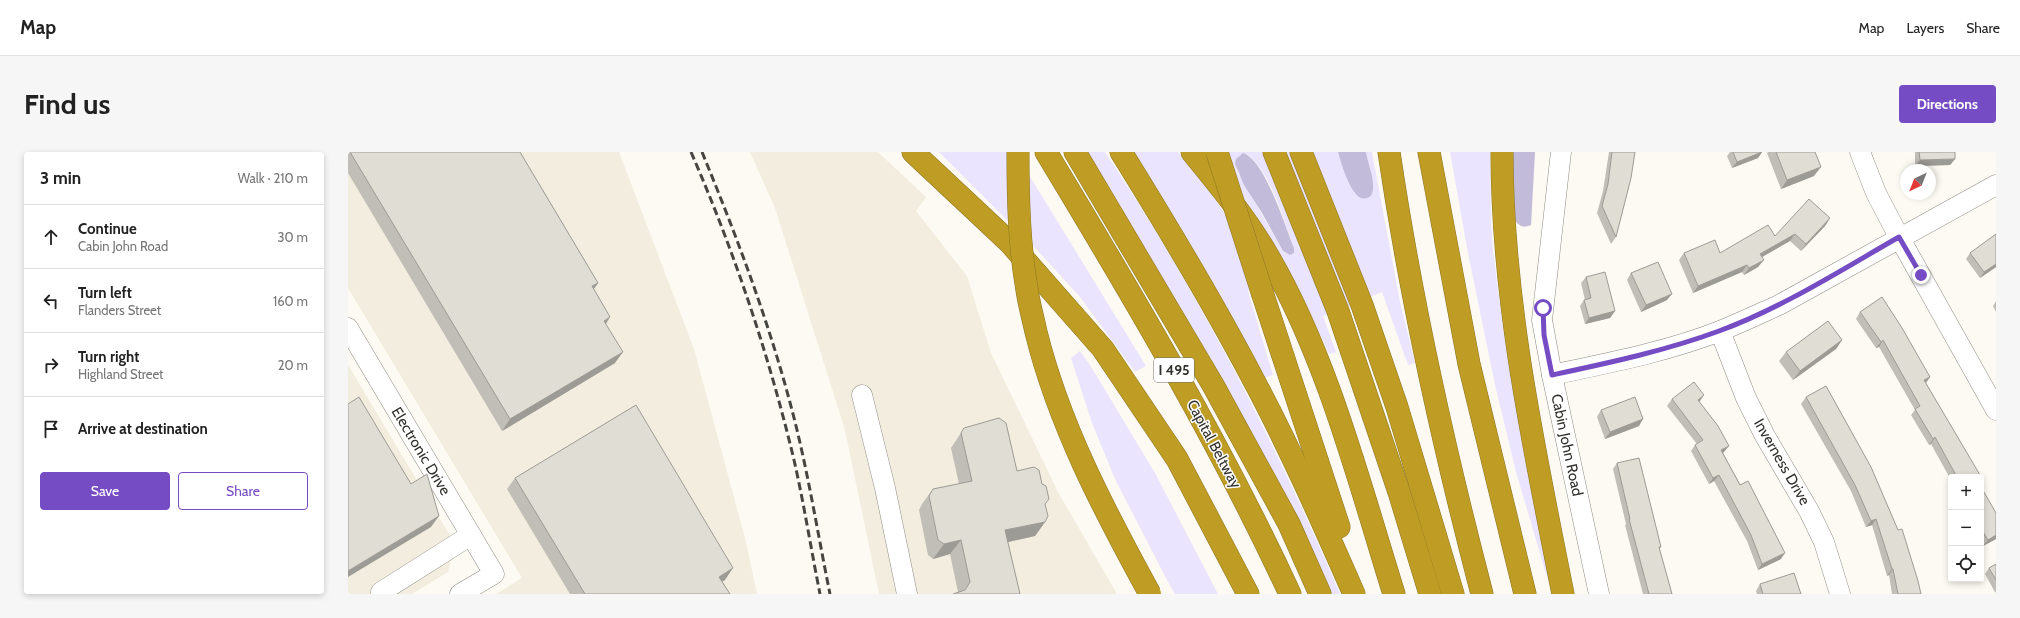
<!DOCTYPE html>
<meta charset="utf-8">
<style>
:root{--surface:#fff;--page:#f6f6f6;--text:#222;--muted:#767676;--line:#e0e0e0;--accent:#764cc5}
body{margin:0;font-family:Cabin,sans-serif;background:var(--page);color:var(--text)}
.controls{position:absolute;right:12px;bottom:12px;display:grid;overflow:hidden;border-radius:4px;box-shadow:0 2px 6px #0003}
.controls button{width:36px;height:36px;display:grid;place-items:center;padding:0;border:0;border-bottom:1px solid var(--line);background:var(--surface);color:var(--text);font:20px sans-serif}
.compass{position:absolute;left:1552px;top:12px;width:36px;height:36px;border-radius:50%;background:var(--surface);box-shadow:0 2px 6px #0003;rotate:223deg}
.stop{position:absolute;width:12px;height:12px;margin:-9px;border:3px solid #764cc5;border-radius:50%;background:#fff}
.stop.end{background:#764cc5;border-color:#fff;box-shadow:0 1px 4px #0008}
.list{margin:0;padding:0;list-style:none}
h2{display:flex;justify-content:space-between;align-items:center;height:52px;margin:0;padding:0 16px;font-size:17px}
h2 small{font-size:13px;font-weight:400;color:var(--muted)}
.list li{display:grid;grid-template-columns:26px 1fr auto;gap:12px;align-items:center;box-sizing:border-box;height:64px;padding:0 16px;border-top:1px solid var(--line)}
.list b{display:block;font-size:15px;white-space:nowrap}
.list p{margin:0;font-size:13px;white-space:nowrap;color:var(--muted)}
.list em{font-size:13px;font-style:normal;color:var(--muted)}
.actions{display:flex;gap:8px;padding:12px 16px}
.actions a{flex:1;padding:9px 0;border:1px solid var(--accent);border-radius:4px;text-align:center;font-size:14px;color:var(--accent)}
.actions .main{background:var(--accent);color:#fff}
.icon{flex:none;width:22px;height:22px;fill:none;stroke:currentColor;stroke-width:2;stroke-linecap:round;stroke-linejoin:round}
.map{position:relative;flex:none;width:1648px;height:442px;overflow:hidden;border-radius:4px}
header{display:flex;align-items:center;gap:24px;box-sizing:border-box;height:56px;padding:0 20px;background:var(--surface);border-bottom:1px solid var(--line)}
header strong{font-size:19px}
nav{display:flex;gap:22px;margin-inline-start:auto;font-size:14px}
.intro{display:flex;align-items:center;justify-content:space-between;box-sizing:border-box;height:96px;padding:0 24px}
h1{margin:0;font-size:28px}
.button{padding:10px 18px;border-radius:4px;background:var(--accent);color:#fff;font-size:14px;font-weight:700}
main{display:flex;gap:24px;padding:0 24px}
aside{flex:1;background:var(--surface);border-radius:4px;box-shadow:0 2px 6px #0003}
.map>svg:first-child{display:block}
.built{fill:#f2edde}
.green{fill:#eae4fe;fill-rule:evenodd}
.forest{fill:#c2bbd9}
.lines{fill:none;stroke-linecap:round;stroke-linejoin:round}
.minor-casing{stroke:#908d86;stroke-width:21}
.highway-casing{stroke:#8d7626;stroke-width:23}
.minor{stroke:#fff;stroke-width:20}
.highway{stroke:#bf9c23;stroke-width:22}
.rail{stroke:#464542;stroke-width:3;stroke-dasharray:8 4;stroke-linecap:butt}
.highway-bridge-casing{stroke:#8d7626;stroke-width:23;stroke-linecap:butt}
.highway-bridge{stroke:#bf9c23;stroke-width:22}
.wall{fill:#c1beb7}
.shaded-wall{fill:#9d9b95}
.building{fill:#e0ddd5;stroke:#9d9b95}
.route{stroke:#764cc5;stroke-width:5}
.labels{text-anchor:middle;stroke-width:3;stroke-linejoin:round;paint-order:stroke}
.shield{fill:#fff;stroke:#6f6e6c;stroke-width:1}
.shield-label{font-size:14px;font-weight:bold;fill:#31302d}
.street-label{font-size:15px;fill:#31302d;stroke:#fff}
</style>
<header>
<strong>Map</strong>
<nav><a>Map</a><a>Layers</a><a>Share</a></nav>
</header>
<div class="intro"><h1>Find us</h1><a class="button">Directions</a></div>
<main>
<aside>
<h2>3 min<small>Walk · 210 m</small></h2>
<ul class="list">
<li><svg class="icon" aria-label="ahead" viewBox="0 0 24 24"><path d="M12 20V5M6 11l6-6 6 6"/></svg><div><b>Continue</b><p>Cabin John Road</p></div><em>30 m</em></li>
<li><svg class="icon" aria-label="left" viewBox="0 0 24 24"><path d="M17 20v-9H6M10 6l-5 5 5 5"/></svg><div><b>Turn left</b><p>Flanders Street</p></div><em>160 m</em></li>
<li><svg class="icon" aria-label="right" viewBox="0 0 24 24"><path d="M7 20v-9h11M14 6l5 5-5 5"/></svg><div><b>Turn right</b><p>Highland Street</p></div><em>20 m</em></li>
<li><svg class="icon" aria-label="arrive" viewBox="0 0 24 24"><path d="M6 21V4h12l-3 4 3 4H6"/></svg><div><b>Arrive at destination</b></div></li>
</ul>
<div class="actions"><a class="main">Save</a><a>Share</a></div>
</aside>
<div class="map">
<svg width="1648" height="442" viewBox="0 0 1648 442">
<rect width="100%" height="100%" fill="#fcfaf2"/>
<!-- built -->
<g class="built">
<polygon points="0,0 271,0 346,197 398,390 409,442 148,442 174,426 0,136"/>
<polygon points="402,0 530,0 578,45 568,59 619,124 643,201 710,340 769,442 531,442 497,278 427,56"/>
<polygon points="0,213 107,392 100,420 64,442 0,442"/>
</g>
<!-- green -->
<g class="green">
<polygon points="591,0 667,0 798,214 787,220 732,145 690,99"/>
<path d="M 739,0 L 757,0 C 850,139 926,288 992,442 L 979,442 L 848,187 L 797,96 Z"/>
<polygon points="784,0 830,0 855,30 920,125 900,139 925,223 916,226 844,95"/>
<path d="M 858,0 L 990,0 L 1000,30 L 1007,41 L 1024,42 L 1025,32 L 1018,0 L 1024,0 L 1052,150 L 1067,211 L 1060,213 L 1034,140 L 975,164 L 988,200 L 981,202 C 959,154 937,106 907,62 C 892,40 875,20 858,0 ZM 899,2 C 924,22 935,67 946,96 L 942,103 L 935,99 L 890,21 L 887,12 Z"/>
<path d="M 1102,0 L 1142,0 C 1143,32 1142,65 1145,97 C 1157,207 1179,316 1202,424 L 1199,425 L 1168,320 L 1147,233 L 1119,96 Z"/>
<polygon points="732,199 742,213 807,321 870,442 827,442 819,428 767,327 744,271 723,206"/>
</g>
<!-- forest -->
<g class="forest">
<path d="M 990,0 L 1018,0 C 1020,12 1026,25 1025,36 C 1025,41 1023,45 1019,46 C 1004,52 993,10 990,0 Z"/>
<path d="M 1163,0 L 1187,0 L 1183,73 C 1175,76 1173,75 1167,69 Z"/>
<path d="M 895,1 C 917,8 937,74 946,96 L 946,101 L 942,103 L 935,99 L 914,61 L 896,33 L 887,12 L 888,7 Z"/>
</g>
<g class="lines">
<!-- minor casing -->
<g class="minor-casing">
<g id="minor">
<polyline points="1213,0 1194,168 1204,223 1251,442"/>
<polyline points="1512,0 1528,41 1551,85 1648,258"/>
<polyline points="0,176 146,422 112,442"/>
<polyline points="1372,179 1398,246 1417,284 1461,359 1476,390 1492,442"/>
<path d="M 1204,223 C 1260,211 1318,200 1372,179 C 1392,171 1411,162 1431,153 L 1648,33"/>
<polyline points="514,243 537,336 559,442"/>
<polyline points="34,442 33,440 123,383"/>
</g>
</g>
<!-- highway casing -->
<g class="highway-casing">
<g id="highway">
<polyline points="565,0 661,90 755,197 829,307 900,442"/>
<path d="M 698,0 C 785,144 871,289 942,442"/>
<polyline points="727,0 865,233 941,372 972,442"/>
<path d="M 773,0 C 819,74 864,149 904,225 C 942,296 974,369 1006,442"/>
<path d="M 844,0 C 871,33 898,66 919,102 C 979,204 1011,330 1046,442"/>
<polyline points="926,0 990,159 1051,340 1082,442"/>
<polyline points="953,0 1014,153 1049,255 1105,442"/>
<path d="M 1041,0 C 1063,149 1096,297 1134,442"/>
<polyline points="1081,0 1121,212 1177,442"/>
<path d="M 1154,0 C 1154,149 1186,296 1215,442"/>
<polyline points="915,143 991,375"/>
</g>
</g>
<!-- minor -->
<use href="#minor" class="minor"/>
<!-- highway -->
<use href="#highway" class="highway"/>
<!-- rail -->
<g class="rail">
<path d="M 343,0 C 386,99 421,203 446,308 C 456,352 463,397 472,442"/>
<path d="M 354,0 C 391,90 426,183 449,278 C 462,332 471,388 482,442"/>
</g>
<!-- highway-bridge casing -->
<g class="highway-bridge-casing">
<g id="highway-bridge">
<path d="M 670,0 C 670,47 671,92 679,138 C 681,152 685,166 688,180 C 711,273 756,358 802,442"/>
<polyline points="869,0 915,143"/>
</g>
</g>
<!-- highway-bridge -->
<use href="#highway-bridge" class="highway-bridge"/>
</g>
<!-- wall -->
<g class="wall">
<polygon points="0,0 172,0 250,131 246,137 262,165 258,172 267,211 154,279 0,21"/>
<polygon points="1261,0 1287,0 1268,85 1263,92 1249,61 1255,39"/>
<polygon points="1382,0 1414,0 1410,6 1384,16 1379,4"/>
<polygon points="1420,0 1467,0 1466,24 1433,37 1419,1"/>
<polygon points="1567,0 1607,0 1607,7 1602,13 1567,14"/>
<polygon points="1482,66 1477,74 1453,99 1442,89 1414,105 1410,115 1396,123 1394,120 1345,141 1331,108 1336,101 1372,101"/>
<polygon points="1648,82 1648,115 1632,126 1618,107 1622,101"/>
<polygon points="1283,121 1319,148 1293,160 1279,128"/>
<polygon points="1238,125 1267,159 1262,166 1237,172 1232,154 1236,148 1237,148 1233,131"/>
<polygon points="1648,149 1648,160 1645,154"/>
<polygon points="1512,160 1582,225 1578,231 1630,325 1603,325 1603,328 1583,292 1581,293 1563,263 1567,258 1531,195 1528,196 1508,167"/>
<polygon points="1494,188 1488,197 1445,228 1431,209 1438,200"/>
<polygon points="1458,245 1573,442 1544,442 1541,423 1539,424 1524,373 1518,375 1503,339 1453,252"/>
<polygon points="1324,247 1352,249 1351,250 1376,300 1375,301 1433,407 1410,418 1399,389 1366,329 1361,332 1343,299 1347,293 1349,292 1319,254"/>
<polygon points="1253,258 1291,274 1257,287 1249,265"/>
<polygon points="616,276 669,319 697,352 697,370 687,384 660,390 672,442 610,440 602,402 585,407 580,403 571,358 574,352 585,337 611,332 603,296"/>
<polygon points="1269,311 1313,395 1311,397 1324,442 1295,442 1277,373 1278,372 1265,317"/>
<polygon points="167,326 377,428 374,429 382,442 222,442 159,337"/>
<polygon points="1633,335 1648,387 1635,394 1633,391"/>
<polygon points="1648,412 1648,442 1637,422 1641,416"/>
<polygon points="1412,432 1453,442 1409,442 1408,439"/>
</g>
<!-- shaded-wall -->
<g class="shaded-wall">
<polygon points="1414,0 1410,6 1384,16 1389,10"/>
<polygon points="1607,7 1602,13 1567,14 1572,8"/>
<polygon points="1473,15 1466,24 1433,37 1439,28"/>
<polygon points="1482,66 1477,74 1453,99 1458,92"/>
<polygon points="1447,82 1442,89 1407,109 1412,102"/>
<polygon points="1416,108 1410,115 1396,123 1401,116"/>
<polygon points="1648,112 1648,115 1632,126 1636,120"/>
<polygon points="1399,113 1394,120 1345,141 1350,134"/>
<polygon points="250,131 242,142 244,134"/>
<polygon points="1324,142 1319,148 1293,160 1298,153"/>
<polygon points="1267,159 1262,166 1237,172 1241,166"/>
<polygon points="262,165 254,177 256,169"/>
<polygon points="1494,188 1488,197 1445,228 1452,219"/>
<polygon points="1535,188 1531,195 1528,196 1533,190"/>
<polygon points="275,200 267,211 154,279 162,267"/>
<polygon points="1582,225 1577,232 1576,228"/>
<polygon points="1356,243 1352,249 1345,254 1350,248"/>
<polygon points="1295,267 1291,274 1257,287 1262,280"/>
<polygon points="1587,285 1583,292 1581,293 1585,287"/>
<polygon points="1381,294 1376,300 1369,305 1373,298"/>
<polygon points="1371,323 1366,329 1361,332 1365,326"/>
<polygon points="91,364 83,375 0,425 0,419"/>
<polygon points="1528,367 1524,373 1518,375 1523,369"/>
<polygon points="697,370 687,384 647,393 657,378"/>
<polygon points="1648,383 1648,387 1635,394 1640,388"/>
<polygon points="613,388 602,402 585,407 596,392"/>
<polygon points="1437,401 1433,407 1410,418 1414,412"/>
<polygon points="385,416 377,428 363,436 371,425"/>
<polygon points="1544,417 1545,417 1541,423 1539,424"/>
</g>
<!-- building -->
<g class="building">
<polygon points="2,0 172,0 250,131 244,134 262,165 256,169 275,200 162,267"/>
<polygon points="1264,0 1287,0 1283,26 1268,85 1254,54 1260,32"/>
<polygon points="1385,0 1414,0 1389,10"/>
<polygon points="1428,0 1467,0 1473,15 1439,28"/>
<polygon points="1571,0 1607,0 1607,7 1572,8"/>
<polygon points="1461,47 1482,66 1458,92 1447,82 1412,102 1416,108 1401,116 1399,113 1350,134 1336,101 1367,88 1372,101 1420,73 1427,84"/>
<polygon points="1648,82 1648,112 1636,120 1622,101"/>
<polygon points="1310,110 1324,142 1298,153 1283,121"/>
<polygon points="1257,120 1267,159 1241,166 1236,148 1243,146 1238,125"/>
<polygon points="1534,145 1554,176 1582,225 1576,228 1632,323 1628,325 1609,325 1587,285 1585,287 1567,257 1572,254 1535,188 1533,190 1512,160"/>
<polygon points="1480,169 1494,188 1452,219 1438,200"/>
<polygon points="1346,230 1356,243 1350,248 1370,274 1381,294 1373,298 1392,333 1400,329 1437,401 1414,412 1403,383 1371,323 1365,326 1347,293 1355,288 1324,247"/>
<polygon points="1478,234 1523,315 1550,378 1554,377 1570,429 1573,442 1550,442 1545,417 1544,417 1528,367 1523,369 1507,333 1458,245"/>
<polygon points="11,245 63,332 79,322 91,364 0,419 0,252"/>
<polygon points="1287,245 1295,267 1262,280 1253,258"/>
<polygon points="288,253 385,416 371,425 382,442 237,442 167,326"/>
<polygon points="651,266 658,271 669,319 686,315 691,318 694,332 698,334 701,347 697,352 700,364 697,370 657,378 672,442 605,442 617,438 622,430 613,388 596,392 590,388 581,344 585,337 624,329 613,281 616,276"/>
<polygon points="1291,306 1313,395 1311,395 1324,442 1301,442 1281,367 1282,367 1269,311"/>
<polygon points="1633,335 1648,361 1648,383 1640,388 1633,377"/>
<polygon points="1648,412 1648,428 1641,416"/>
<polygon points="1446,421 1453,442 1415,442 1412,432"/>
</g>
<g class="lines">
<!-- route -->
<path class="route" d="M 1195,156 L 1196,183 L 1204,223 C 1260,211 1317,199 1371,179 C 1434,156 1493,118 1551,85 L 1573,123"/>
</g>
<g class="labels">
<!-- shield labels -->
<rect class="shield" x="806" y="206" width="40" height="24" rx="3"/>
<g class="shield-label">
<text x="826" y="223">I 495</text>
</g>
<!-- street labels -->
<g class="street-label">
<text transform="translate(866 292) rotate(62)" y="5">Capital Beltway</text>
<text transform="translate(1219 293) rotate(78)" y="5">Cabin John Road</text>
<text transform="translate(73 299) rotate(59)" y="5">Electronic Drive</text>
<text transform="translate(1434 310) rotate(60)" y="5">Inverness Drive</text>
</g>
</g>
</svg>
<div class="controls">
<button>+</button>
<button>−</button>
<button><svg class="icon" aria-label="locate" viewBox="0 0 24 24"><circle cx="12" cy="12" r="6"/><path d="M12 2v4M12 18v4M2 12h4M18 12h4"/></svg></button>
</div>
<svg class="compass" viewBox="-18 -18 36 36"><path d="M0-13l5 13h-10z" fill="#e53935"/><path d="M0 13l5-13h-10z" fill="#767676"/></svg>
<div class="stop" style="left:1195px;top:156px"></div>
<div class="stop end" style="left:1573px;top:123px"></div>
</div>
</main>
